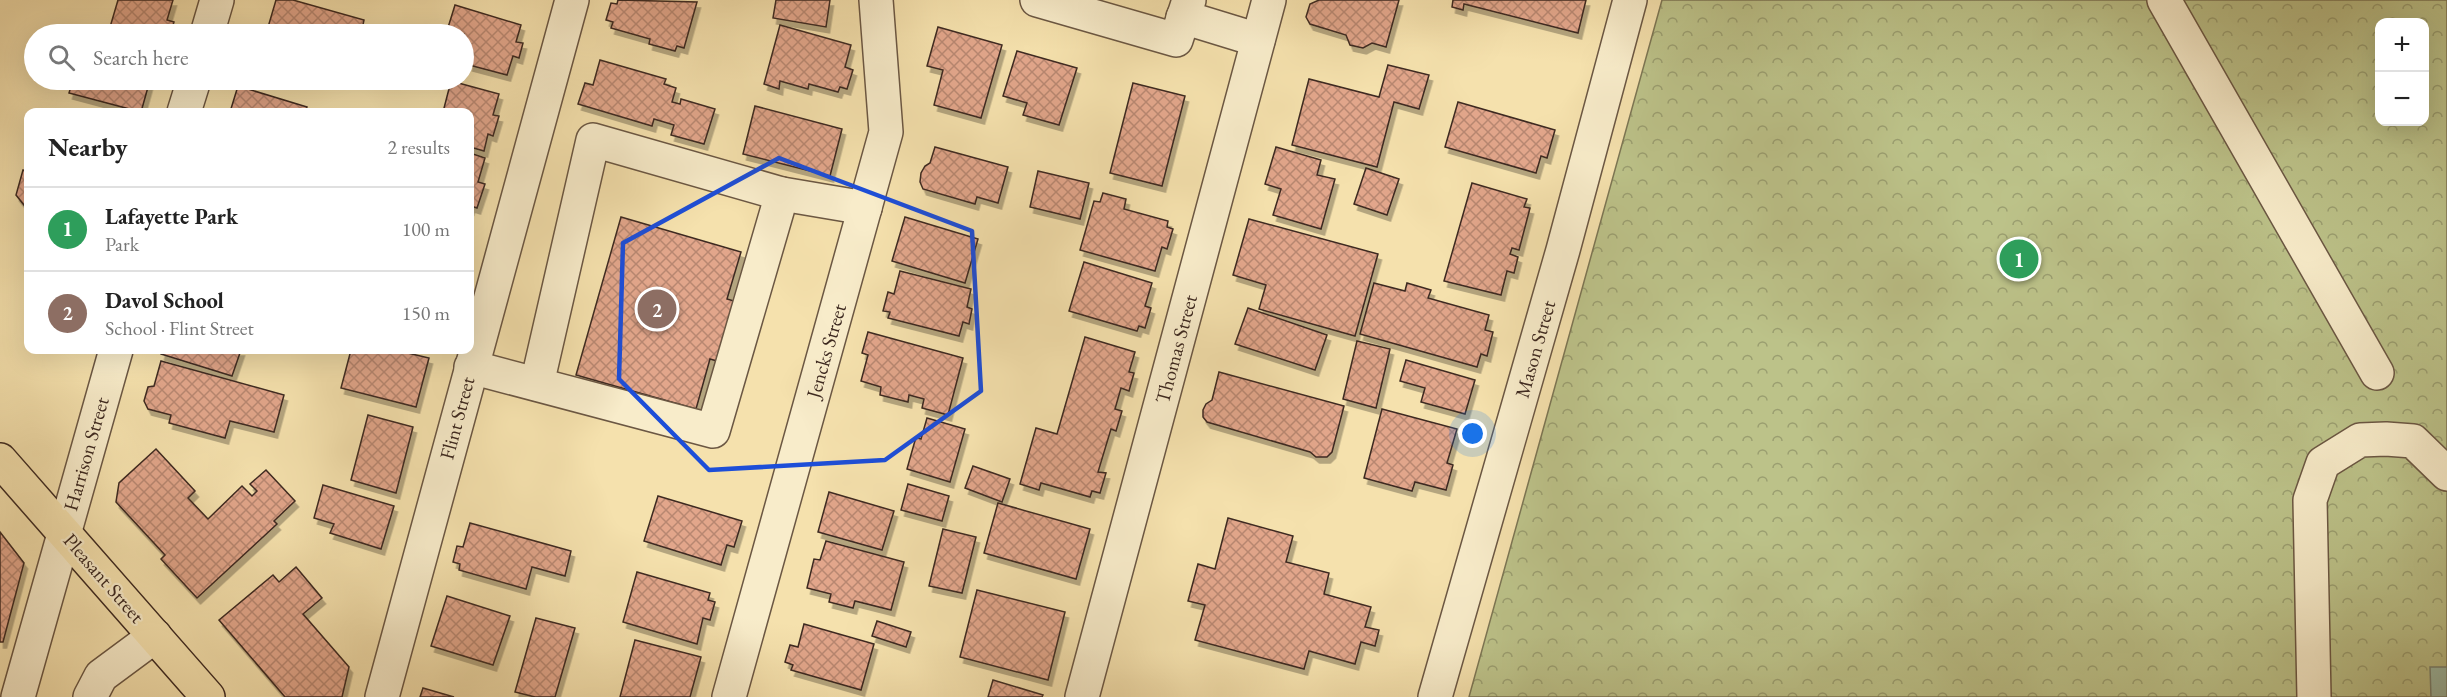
<!DOCTYPE html>
<meta charset="utf-8">
<style>
:root{--surface:#fff;--page:#f2f2f2;--text:#222;--muted:#767676;--line:#e0e0e0;--accent:#0f766e}
body{margin:0;font-family:"EB Garamond",serif;background:var(--page);color:var(--text)}
.controls{position:absolute;right:18px;top:18px;display:grid;overflow:hidden;border-radius:12px;box-shadow:0 6px 24px #0002}
.controls button{width:54px;height:54px;display:grid;place-items:center;padding:0;border:0;border-bottom:2px solid var(--line);background:var(--surface);color:var(--text);font:30px sans-serif}
.you{position:absolute;left:1473px;top:434px;width:21px;height:21px;margin:-15px;border:4px solid #fff;border-radius:50%;background:#1a73e8;box-shadow:0 0 0 9px #1a73e833}
.badge{display:grid;place-items:center;width:39px;height:39px;border-radius:50%;background:var(--accent);color:#fff;font-size:20px;font-weight:700}
.pin{position:absolute;translate:-50% -50%;border:3px solid #fff;box-shadow:0 2px 6px #0006}
.list{margin:0;padding:0;list-style:none}
h2{display:flex;justify-content:space-between;align-items:center;height:78px;margin:0;padding:0 24px;font-size:26px}
h2 small{font-size:20px;font-weight:400;color:var(--muted)}
.list li{display:grid;grid-template-columns:39px 1fr auto;gap:18px;align-items:center;box-sizing:border-box;height:84px;padding:0 24px;border-top:2px solid var(--line)}
.list b{display:block;font-size:22px;white-space:nowrap}
.list p{margin:0;font-size:20px;white-space:nowrap;color:var(--muted)}
.list em{font-size:20px;font-style:normal;color:var(--muted)}
.icon{flex:none;width:33px;height:33px;fill:none;stroke:currentColor;stroke-width:2;stroke-linecap:round;stroke-linejoin:round}
.map{position:relative;flex:none;width:2447px;height:697px;overflow:hidden}
.search{position:absolute;background:var(--surface);box-shadow:0 6px 24px #0002;left:24px;top:24px;width:450px;height:66px;display:flex;align-items:center;gap:15px;box-sizing:border-box;padding:0 21px;border-radius:33px;color:var(--muted);font-size:22px}
.panel{position:absolute;background:var(--surface);box-shadow:0 6px 24px #0002;left:24px;top:108px;width:450px;height:246px;border-radius:12px}
.map>svg:first-child{display:block}
.park{fill:url(#park-crowns);stroke:#7c7654;stroke-width:1.5;fill-rule:evenodd}
.water{fill:#9cbeaa;stroke:#768273;stroke-width:1.5}
.building{fill:url(#building-cross-hatch);stroke:#3d2920;stroke-width:1.5;filter:url(#shadow)}
.lines{fill:none;stroke-linecap:round;stroke-linejoin:round}
.minor-casing{stroke:#6b5743;stroke-width:36}
.major-casing{stroke:#3d2920;stroke-width:36}
.minor{stroke:#f8ecca;stroke-width:33}
.major{stroke:#f5e1ad;stroke-width:33}
.marked{fill:none;stroke:#1d4ed8;stroke-width:4.5;stroke-linejoin:round}
.labels{text-anchor:middle;stroke-width:4.5;stroke-linejoin:round;paint-order:stroke}
.street-label{font-size:20px;fill:#3d2920;stroke:#f8ecca}
</style>
<div class="map">
<svg width="2447" height="697" viewBox="0 0 2447 697">
<defs>
<pattern id="park-crowns" width="20" height="18" patternUnits="userSpaceOnUse" patternTransform="scale(1.5)"><rect width="20" height="18" fill="#bcc289"/><path d="M2 6a3 3 0 1 1 6 0M12 15a3 3 0 1 1 6 0" fill="none" stroke="#9a9e70"/></pattern>
<pattern id="building-cross-hatch" width="8" height="8" patternUnits="userSpaceOnUse" patternTransform="scale(1.5)"><rect width="8" height="8" fill="#e2a68b"/><path d="M0 0l8 8M0 8l8-8" fill="none" stroke="#b88771"/></pattern>
<filter id="shadow"><feDropShadow dx="3.5" dy="6" stdDeviation="0" flood-color="#0004"/></filter>
</defs>
<rect width="100%" height="100%" fill="#f5e1ad"/>
<filter id="stains"><feTurbulence type="fractalNoise" baseFrequency=".00333" numOctaves="4"/><feColorMatrix values="0 0 0 0 .2 0 0 0 0 .09 0 0 0 0 .02 0 0 0 .5 -.17"/></filter>
<radialGradient id="worn" r=".72"><stop offset=".6" stop-color="#630" stop-opacity="0"/><stop offset="1" stop-color="#630" stop-opacity=".3"/></radialGradient>
<!-- park -->
<path class="park" d="M 1662,0 L 2447,0 L 2447,697 L 1469,697 ZM 2380,22 L 2424,22 L 2424,122 L 2380,122 Z"/>
<!-- water -->
<polygon class="water" points="2430,667 2447,667 2447,697 2431,697"/>
<!-- building -->
<g class="building">
<polygon points="118,0 173,0 167,20 174,22 170,34 108,34"/>
<polygon points="276,0 293,0 364,20 361,34 266,34"/>
<polygon points="618,0 697,2 684,48 677,46 675,51 649,44 650,39 611,28 613,22 606,20 611,3 617,4"/>
<polygon points="776,0 830,0 826,27 773,18"/>
<polygon points="1319,0 1399,0 1386,47 1372,43 1363,48 1350,45 1346,35 1310,24 1306,17 1310,4"/>
<polygon points="1453,0 1586,0 1578,33 1464,4 1463,10 1452,7"/>
<polygon points="455,5 521,25 516,42 523,43 519,58 513,56 507,75 469,65 472,52 464,50 464,34 446,34"/>
<polygon points="780,25 851,45 845,67 853,70 847,89 840,87 838,92 809,84 808,89 780,81 779,89 764,84"/>
<polygon points="938,27 1002,45 981,118 934,105 943,70 927,66"/>
<polygon points="1017,51 1077,68 1059,125 1023,115 1027,103 1003,96"/>
<polygon points="600,60 666,79 664,84 676,88 672,102 680,104 681,99 715,109 704,144 671,135 674,125 654,119 652,126 578,104 585,83 593,85"/>
<polygon points="1388,65 1429,75 1419,109 1394,102 1377,167 1292,145 1309,79 1379,97"/>
<polygon points="73,80 150,80 141,112 69,93"/>
<polygon points="451,81 499,94 493,115 499,116 493,136 488,134 484,151 470,147 470,112 443,112"/>
<polygon points="1133,83 1185,96 1162,186 1110,173"/>
<polygon points="238,86 307,107 305,112 230,112"/>
<polygon points="1458,102 1555,130 1547,158 1541,156 1536,173 1445,147"/>
<polygon points="755,106 842,129 830,176 743,154"/>
<polygon points="935,147 1008,167 998,203 977,197 975,204 923,189 920,182 921,173 925,166 930,163"/>
<polygon points="1276,147 1321,160 1317,175 1335,179 1321,229 1273,215 1281,189 1265,184"/>
<polygon points="470,153 485,158 478,182 485,184 477,208 471,206 470,210"/>
<polygon points="1366,168 1399,179 1387,215 1354,204"/>
<polygon points="23,170 28,172 28,210 16,195"/>
<polygon points="1038,171 1089,183 1080,219 1030,207"/>
<polygon points="1472,183 1527,199 1524,207 1530,208 1519,250 1512,248 1510,254 1518,257 1514,273 1507,271 1501,295 1444,281"/>
<polygon points="1103,193 1126,199 1124,209 1168,221 1167,227 1173,229 1167,249 1162,247 1155,271 1080,250 1094,201 1100,202"/>
<polygon points="621,217 741,252 727,299 734,301 717,361 710,359 696,409 576,375"/>
<polygon points="905,217 978,239 965,283 892,261"/>
<polygon points="1249,219 1378,254 1355,336 1259,309 1266,285 1233,275"/>
<polygon points="1084,262 1152,283 1145,306 1151,308 1145,328 1139,326 1137,331 1069,311"/>
<polygon points="900,271 971,289 967,307 972,309 969,324 963,322 959,336 888,318 890,312 883,311 888,292 894,294"/>
<polygon points="1374,283 1405,291 1407,283 1431,290 1428,298 1489,315 1485,330 1493,332 1487,356 1481,354 1477,367 1360,334"/>
<polygon points="1248,308 1327,335 1315,370 1235,344"/>
<polygon points="868,332 963,358 948,415 922,408 924,399 909,395 908,402 880,395 881,387 861,381 868,355 862,353"/>
<polygon points="1085,337 1135,352 1129,372 1134,373 1129,391 1121,388 1115,409 1122,411 1116,431 1111,429 1098,472 1106,473 1100,493 1092,491 1090,497 1041,483 1039,490 1020,484 1036,428 1057,434"/>
<polygon points="1357,341 1390,349 1376,408 1343,399"/>
<polygon points="162,350 241,350 232,376 161,354"/>
<polygon points="351,350 395,350 429,358 416,407 341,388"/>
<polygon points="1406,360 1475,380 1465,414 1421,402 1425,388 1400,381"/>
<polygon points="161,361 284,395 274,432 230,421 225,438 169,423 171,415 148,409 144,401 148,387 154,386"/>
<polygon points="1219,372 1344,406 1332,452 1327,457 1316,457 1310,452 1207,422 1203,417 1203,410 1206,404 1212,400"/>
<polygon points="1382,409 1457,429 1447,463 1453,465 1446,490 1415,482 1412,491 1364,478"/>
<polygon points="368,415 413,427 396,493 351,480"/>
<polygon points="927,418 965,429 950,482 907,469 916,437 921,439"/>
<polygon points="156,449 195,491 188,498 208,519 242,486 252,496 257,491 250,484 266,470 295,501 274,521 277,524 197,598 161,559 165,555 116,502 119,483"/>
<polygon points="973,466 1010,479 1002,502 965,488"/>
<polygon points="908,484 949,496 942,521 901,510"/>
<polygon points="323,485 394,506 381,549 330,533 334,524 314,518"/>
<polygon points="829,492 894,511 882,550 818,532"/>
<polygon points="658,496 742,521 734,547 727,545 721,565 644,541"/>
<polygon points="998,503 1090,529 1076,579 984,553"/>
<polygon points="1228,518 1293,536 1286,562 1329,573 1324,594 1371,607 1365,627 1379,630 1375,646 1361,642 1355,664 1309,651 1304,669 1195,640 1205,605 1188,601 1198,564 1215,569"/>
<polygon points="470,523 571,551 565,576 532,567 526,589 459,570 460,564 453,562 457,546 463,547"/>
<polygon points="943,529 976,537 962,593 929,586"/>
<polygon points="0,532 24,563 3,642 0,642"/>
<polygon points="826,541 904,562 891,610 855,601 853,608 829,602 831,594 807,588 814,559 820,560"/>
<polygon points="296,567 322,598 303,614 349,667 342,697 285,697 219,620 273,575 279,582"/>
<polygon points="637,572 710,593 708,600 715,602 710,620 703,618 697,644 623,622"/>
<polygon points="977,590 1065,612 1048,680 960,657"/>
<polygon points="447,596 510,616 493,665 431,646"/>
<polygon points="536,618 575,628 555,697 535,697 515,692"/>
<polygon points="877,621 911,632 906,647 872,636"/>
<polygon points="804,624 874,644 861,690 791,670 793,665 785,662 790,645 798,647"/>
<polygon points="635,640 701,657 690,697 620,697"/>
<polygon points="993,680 1043,695 1042,697 988,697"/>
<polygon points="423,688 454,697 420,697"/>
</g>
<g class="lines">
<!-- minor casing -->
<g class="minor-casing">
<g id="minor">
<polyline points="1037,0 1176,40 1189,0"/>
<polyline points="2164,0 2377,373"/>
<polyline points="1183,17 1258,40"/>
<polyline points="207,34 217,0"/>
<polyline points="184,112 194,80"/>
<polyline points="471,367 713,431 782,194 865,208"/>
<polyline points="537,384 593,140 782,194"/>
<polyline points="18,697 116,350"/>
<polyline points="90,697 101,676 155,636"/>
<polyline points="382,697 572,0"/>
<polyline points="729,697 886,132 876,0"/>
<polyline points="1082,697 1269,0"/>
<polyline points="1435,697 1563,250 1630,0"/>
<polyline points="2314,697 2310,500 2323,463 2360,440 2386,439 2413,441 2447,474"/>
</g>
</g>
<!-- major casing -->
<g class="major-casing">
<polyline id="major" points="0,460 208,697"/>
</g>
<!-- minor -->
<use href="#minor" class="minor"/>
<!-- major -->
<use href="#major" class="major"/>
</g>
<!-- marked area -->
<path class="marked" d="M 779,158 L 972,231 L 981,391 L 885,460 L 709,470 L 619,379 L 623,243 Z"/>
<g class="labels">
<!-- street labels -->
<g class="street-label">
<text transform="translate(1176 349) rotate(-75)" y="7">Thomas Street</text>
<text transform="translate(1535 349) rotate(-74)" y="7">Mason Street</text>
<text transform="translate(826 351) rotate(-74)" y="7">Jencks Street</text>
<text transform="translate(457 418) rotate(-75)" y="7">Flint Street</text>
<text transform="translate(86 454) rotate(-74)" y="7">Harrison Street</text>
<text transform="translate(104 578) rotate(49)" y="7">Pleasant Street</text>
</g>
</g>
<rect width="100%" height="100%" filter="url(#stains)"/>
<rect width="100%" height="100%" fill="url(#worn)"/>
</svg>
<div class="controls">
<button>+</button>
<button>−</button>
</div>
<div class="you"></div>
<div class="pin badge" style="left:2019px;top:259px;background:#2e9e5b">1</div>
<div class="pin badge" style="left:657px;top:309px;background:#8d6e63">2</div>
<div class="search"><svg class="icon" aria-label="search" viewBox="0 0 24 24"><circle cx="10" cy="10" r="6"/><path d="M15 15l6 6"/></svg>Search here</div>
<section class="panel">
<h2>Nearby<small>2 results</small></h2>
<ul class="list">
<li><span class="badge" style="background:#2e9e5b">1</span><div><b>Lafayette Park</b><p>Park</p></div><em>100 m</em></li>
<li><span class="badge" style="background:#8d6e63">2</span><div><b>Davol School</b><p>School · Flint Street</p></div><em>150 m</em></li>
</ul>
</section>
</div>
